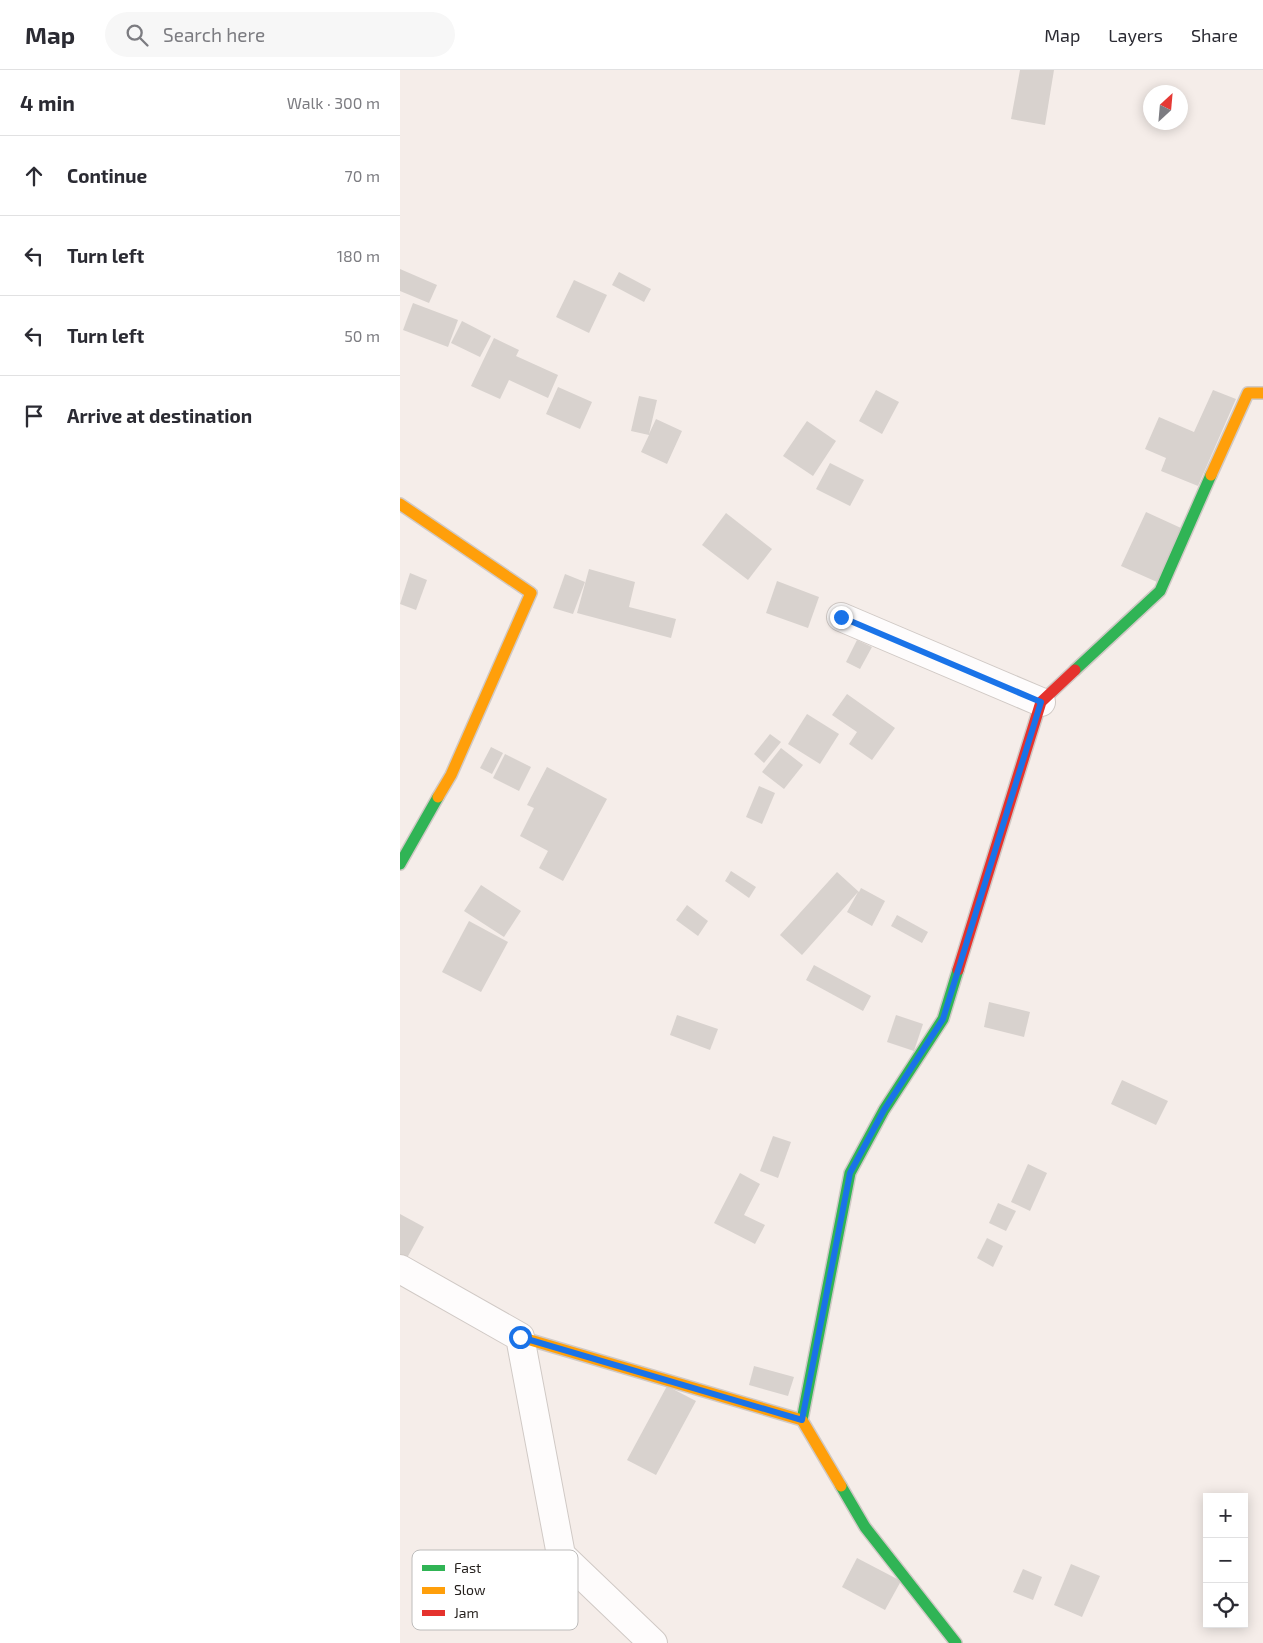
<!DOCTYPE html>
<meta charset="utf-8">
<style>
:root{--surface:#fff;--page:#f7f7f7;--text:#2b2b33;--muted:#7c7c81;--line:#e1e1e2}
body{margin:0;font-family:"Exo 2",sans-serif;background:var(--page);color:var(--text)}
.controls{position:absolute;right:15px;bottom:15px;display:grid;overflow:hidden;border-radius:0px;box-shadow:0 2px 12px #0003}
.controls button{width:45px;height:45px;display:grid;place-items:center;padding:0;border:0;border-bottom:1px solid var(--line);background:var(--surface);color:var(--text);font:25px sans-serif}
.compass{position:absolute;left:743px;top:15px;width:45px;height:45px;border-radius:50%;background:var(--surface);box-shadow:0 2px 12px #0003;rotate:26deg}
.stop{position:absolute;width:15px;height:15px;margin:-11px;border:4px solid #1a73e8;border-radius:50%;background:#fff}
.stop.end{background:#1a73e8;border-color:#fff;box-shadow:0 1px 5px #0008}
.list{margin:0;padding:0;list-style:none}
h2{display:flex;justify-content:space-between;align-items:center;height:65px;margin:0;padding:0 20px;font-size:21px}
h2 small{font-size:16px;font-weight:400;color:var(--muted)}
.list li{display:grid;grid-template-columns:32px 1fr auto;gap:15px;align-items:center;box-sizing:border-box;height:80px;padding:0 20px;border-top:1px solid var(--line)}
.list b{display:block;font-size:19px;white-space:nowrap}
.list em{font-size:16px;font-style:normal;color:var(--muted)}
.icon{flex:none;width:28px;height:28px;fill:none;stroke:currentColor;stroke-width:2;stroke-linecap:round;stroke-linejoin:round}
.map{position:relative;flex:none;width:863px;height:1573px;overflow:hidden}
header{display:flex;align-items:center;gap:30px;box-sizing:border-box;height:70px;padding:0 25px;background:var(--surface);border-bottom:1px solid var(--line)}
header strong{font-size:24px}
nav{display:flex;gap:28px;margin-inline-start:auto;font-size:18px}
.search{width:350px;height:45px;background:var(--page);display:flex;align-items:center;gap:12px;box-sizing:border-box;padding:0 18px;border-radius:28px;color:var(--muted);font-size:19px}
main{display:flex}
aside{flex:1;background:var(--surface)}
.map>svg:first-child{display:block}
.building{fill:#d8d2ce}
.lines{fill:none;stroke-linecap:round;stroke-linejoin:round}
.street-casing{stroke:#d0c9c5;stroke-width:30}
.fast-casing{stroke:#d0c9c5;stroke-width:14}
.slow-casing{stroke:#d0c9c5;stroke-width:14}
.jam-casing{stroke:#d0c9c5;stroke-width:14}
.street{stroke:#fefcfc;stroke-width:28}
.fast{stroke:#30b455;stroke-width:11}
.slow{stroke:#ff9f0a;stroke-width:11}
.jam{stroke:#e5322d;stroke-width:11}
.route{stroke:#1a73e8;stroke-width:6}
.key{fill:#fff;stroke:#bdbcbb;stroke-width:1}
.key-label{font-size:14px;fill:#241f1c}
</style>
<header>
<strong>Map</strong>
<div class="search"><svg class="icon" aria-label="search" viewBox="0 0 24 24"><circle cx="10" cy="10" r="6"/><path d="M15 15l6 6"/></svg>Search here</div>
<nav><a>Map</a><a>Layers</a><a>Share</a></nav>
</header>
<main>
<aside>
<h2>4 min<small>Walk · 300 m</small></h2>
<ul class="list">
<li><svg class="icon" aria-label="ahead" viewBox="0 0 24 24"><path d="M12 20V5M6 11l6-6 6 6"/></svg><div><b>Continue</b></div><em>70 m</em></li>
<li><svg class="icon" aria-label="left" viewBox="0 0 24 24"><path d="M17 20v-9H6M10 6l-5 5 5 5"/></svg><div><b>Turn left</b></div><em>180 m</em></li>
<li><svg class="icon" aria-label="left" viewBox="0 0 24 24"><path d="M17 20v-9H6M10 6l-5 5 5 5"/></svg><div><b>Turn left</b></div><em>50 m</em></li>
<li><svg class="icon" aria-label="arrive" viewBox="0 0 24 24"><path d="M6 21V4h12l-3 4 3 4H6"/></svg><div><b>Arrive at destination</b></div></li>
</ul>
</aside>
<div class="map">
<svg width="863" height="1573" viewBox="0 0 863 1573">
<rect width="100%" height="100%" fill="#f5ede9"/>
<!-- building -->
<g class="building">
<polygon points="620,0 654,0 645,55 611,49"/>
<polygon points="0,199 37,215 29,233 0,221"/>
<polygon points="219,202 251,219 244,232 212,215"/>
<polygon points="174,210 207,225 189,263 156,247"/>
<polygon points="13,233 58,250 48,277 3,260"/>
<polygon points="62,251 91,266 80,287 51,273"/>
<polygon points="94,268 119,280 116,286 158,305 148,328 109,310 100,329 71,316"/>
<polygon points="158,317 192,332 180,359 146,344"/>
<polygon points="476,320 499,332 482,364 459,351"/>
<polygon points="813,320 836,329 798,416 761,401 766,388 745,379 759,347 794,362"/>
<polygon points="239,326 257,330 249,364 256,349 282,361 267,394 241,382 249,365 231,361"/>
<polygon points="407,351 436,371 413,406 383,386"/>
<polygon points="430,393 464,410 450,436 416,419"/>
<polygon points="746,442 781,458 757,512 721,496"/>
<polygon points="326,443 372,479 348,510 302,475"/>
<polygon points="189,499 235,512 229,537 276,549 271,568 177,543"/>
<polygon points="10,503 27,510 16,540 0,534"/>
<polygon points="165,504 185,512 173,544 153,538"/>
<polygon points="377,511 419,527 408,558 366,543"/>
<polygon points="457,570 472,577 460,599 446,592"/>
<polygon points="447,624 495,658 472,690 449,674 457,662 432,645"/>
<polygon points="407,644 439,664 420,694 388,674"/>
<polygon points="370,664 381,672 364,693 354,684"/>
<polygon points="91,677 103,683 92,704 80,698"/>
<polygon points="381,678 403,695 384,719 362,702"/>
<polygon points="105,684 131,697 119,721 93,708"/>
<polygon points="147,697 207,729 163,811 139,798 148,781 120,766 134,738 127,735"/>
<polygon points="359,716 375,723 362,754 346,747"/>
<polygon points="331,801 356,817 349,828 325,811"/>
<polygon points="437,802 459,822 461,818 485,831 472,856 447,842 458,822 402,885 380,865"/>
<polygon points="81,815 121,841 104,867 64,841"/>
<polygon points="287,835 308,851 298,866 276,850"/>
<polygon points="497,845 528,862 522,873 491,856"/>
<polygon points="69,851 108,872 81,922 42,902"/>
<polygon points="414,895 471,926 463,941 406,910"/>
<polygon points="589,932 630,942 624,967 584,957"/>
<polygon points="277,945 318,959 310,980 270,965"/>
<polygon points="496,945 523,954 514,981 487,972"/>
<polygon points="722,1010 768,1031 756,1055 711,1034"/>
<polygon points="373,1066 391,1072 378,1108 360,1101"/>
<polygon points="628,1094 647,1103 630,1141 611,1132"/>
<polygon points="340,1103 360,1114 344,1145 365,1155 355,1174 314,1153"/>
<polygon points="598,1133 616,1141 606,1161 589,1153"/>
<polygon points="0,1144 24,1157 7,1188 0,1184"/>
<polygon points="587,1168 603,1176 593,1197 577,1188"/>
<polygon points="354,1296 394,1307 388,1326 349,1315"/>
<polygon points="267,1316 296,1331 256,1405 227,1390"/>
<polygon points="457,1488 501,1511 485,1540 442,1517"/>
<polygon points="671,1494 700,1506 682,1547 654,1535"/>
<polygon points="623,1499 642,1507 633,1530 613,1522"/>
</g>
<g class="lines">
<!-- street casing -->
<g class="street-casing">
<g id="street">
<polyline points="441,547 641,632"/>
<polyline points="0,1199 120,1267 161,1485 253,1573"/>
</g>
</g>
<!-- fast casing -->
<g class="fast-casing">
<g id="fast">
<polyline points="675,600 760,521 811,405"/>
<polyline points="0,794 38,727"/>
<polyline points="402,1350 450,1103 484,1040 543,949 558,900"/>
<polyline points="441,1416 465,1457 556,1573"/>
</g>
</g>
<!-- slow casing -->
<g class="slow-casing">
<g id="slow">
<polyline points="811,405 848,323 863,323"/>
<polyline points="0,434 131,523 51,705 38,727"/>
<polyline points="120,1267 402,1350 441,1416"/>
</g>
</g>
<!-- jam casing -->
<g class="jam-casing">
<polyline id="jam" points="558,900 641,632 675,600"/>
</g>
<!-- street -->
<use href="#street" class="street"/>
<!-- fast -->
<use href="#fast" class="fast"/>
<!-- slow -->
<use href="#slow" class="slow"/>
<!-- jam -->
<use href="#jam" class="jam"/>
</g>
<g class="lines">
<!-- route -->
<polyline class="route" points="120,1267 402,1350 450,1103 484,1040 543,949 641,632 441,547"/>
</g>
<!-- legend -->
<rect x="12" y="1480" width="166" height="80" rx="8" class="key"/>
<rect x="22" y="1495" width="23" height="6" fill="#30b455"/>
<rect x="22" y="1517" width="23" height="7" fill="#ff9f0a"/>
<rect x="22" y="1540" width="23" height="6" fill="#e5322d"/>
<g class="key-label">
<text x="54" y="1503">Fast</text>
<text x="54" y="1525">Slow</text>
<text x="54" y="1548">Jam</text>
</g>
</svg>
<div class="controls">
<button>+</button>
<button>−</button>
<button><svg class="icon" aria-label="locate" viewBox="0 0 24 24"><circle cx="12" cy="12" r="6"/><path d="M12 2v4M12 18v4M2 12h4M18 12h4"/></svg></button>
</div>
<svg class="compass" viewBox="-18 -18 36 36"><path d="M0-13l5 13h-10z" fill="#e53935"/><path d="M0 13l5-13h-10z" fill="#7c7c81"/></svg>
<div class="stop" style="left:120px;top:1267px"></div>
<div class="stop end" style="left:441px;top:547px"></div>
</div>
</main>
